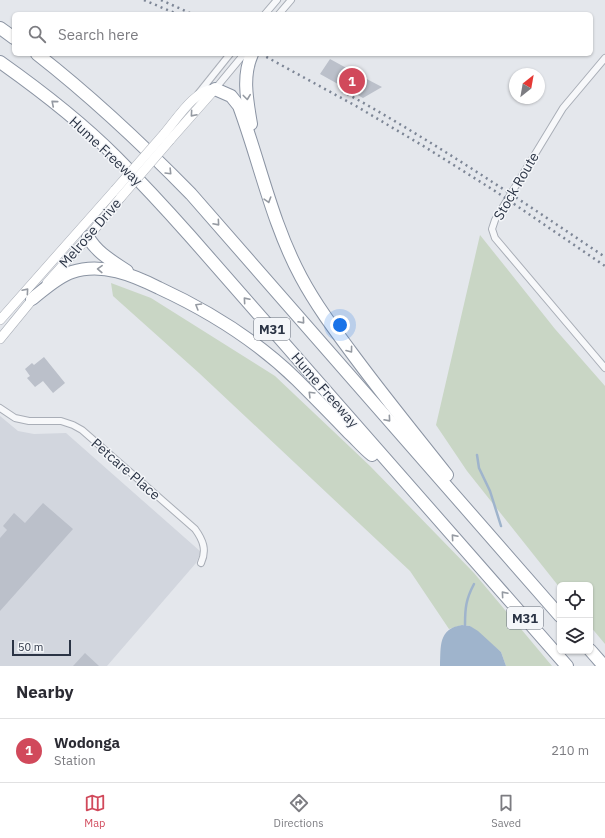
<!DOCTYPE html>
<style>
:root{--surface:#fff;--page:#f7f7f7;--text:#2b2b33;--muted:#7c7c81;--line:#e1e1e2;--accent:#d1495b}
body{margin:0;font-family:"IBM Plex Sans",sans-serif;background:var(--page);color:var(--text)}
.controls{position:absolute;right:12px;bottom:12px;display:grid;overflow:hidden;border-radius:6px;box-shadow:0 1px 3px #0004}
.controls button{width:36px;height:36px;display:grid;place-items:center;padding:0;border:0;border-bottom:1px solid var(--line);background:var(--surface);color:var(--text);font:20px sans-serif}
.compass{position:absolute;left:509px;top:68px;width:36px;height:36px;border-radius:50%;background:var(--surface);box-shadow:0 1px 3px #0004;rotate:31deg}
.scale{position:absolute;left:12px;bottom:10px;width:59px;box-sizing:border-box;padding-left:4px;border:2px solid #2b3445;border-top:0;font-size:11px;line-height:14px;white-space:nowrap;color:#2b3445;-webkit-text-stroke:3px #f4f6f9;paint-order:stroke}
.you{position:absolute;left:340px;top:325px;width:14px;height:14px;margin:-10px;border:3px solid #fff;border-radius:50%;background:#1a73e8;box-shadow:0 0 0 6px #1a73e833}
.badge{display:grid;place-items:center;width:26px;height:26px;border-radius:50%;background:var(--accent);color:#fff;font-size:13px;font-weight:700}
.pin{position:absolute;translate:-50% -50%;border:2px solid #fff;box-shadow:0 1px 4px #0006}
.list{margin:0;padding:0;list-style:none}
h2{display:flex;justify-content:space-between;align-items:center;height:52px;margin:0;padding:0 16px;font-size:17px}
h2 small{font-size:13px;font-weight:400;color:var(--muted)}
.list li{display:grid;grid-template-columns:26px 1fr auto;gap:12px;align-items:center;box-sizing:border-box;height:64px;padding:0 16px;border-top:1px solid var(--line)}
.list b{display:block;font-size:15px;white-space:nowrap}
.list p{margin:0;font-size:13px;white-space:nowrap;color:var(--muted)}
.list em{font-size:13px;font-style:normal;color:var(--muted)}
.icon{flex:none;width:22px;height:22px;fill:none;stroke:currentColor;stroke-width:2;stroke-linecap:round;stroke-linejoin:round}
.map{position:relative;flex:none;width:605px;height:666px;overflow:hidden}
.search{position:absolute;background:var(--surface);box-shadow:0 1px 3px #0004;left:12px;right:12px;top:12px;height:44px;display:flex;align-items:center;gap:10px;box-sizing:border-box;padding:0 14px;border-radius:6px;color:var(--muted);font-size:15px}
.sheet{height:116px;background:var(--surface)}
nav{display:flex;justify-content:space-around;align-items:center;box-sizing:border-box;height:56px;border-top:1px solid var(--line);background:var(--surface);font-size:11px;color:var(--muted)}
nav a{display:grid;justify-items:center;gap:2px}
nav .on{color:var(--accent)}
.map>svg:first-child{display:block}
.built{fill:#d2d6de}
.green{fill:#c9d6c5}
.water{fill:#9fb4cc}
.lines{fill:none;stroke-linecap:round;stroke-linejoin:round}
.stream{stroke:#9fb4cc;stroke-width:2.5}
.building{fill:#bbc0ca}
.minor-casing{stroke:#a9aeb7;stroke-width:8}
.secondary-casing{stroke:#a9aeb7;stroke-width:10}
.motorway-casing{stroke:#8b94a3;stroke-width:14}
.minor{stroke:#f7f8fa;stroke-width:6}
.secondary{stroke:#fff;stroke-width:9}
.motorway{stroke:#fff;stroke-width:12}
.rail{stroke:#7d8696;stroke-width:2.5;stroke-dasharray:2 4;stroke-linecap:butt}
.secondary-bridge-casing{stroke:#a9aeb7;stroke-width:10;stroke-linecap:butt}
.secondary-bridge{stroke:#fff;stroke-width:9}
.oneway{stroke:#959aa2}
.labels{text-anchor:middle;stroke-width:3;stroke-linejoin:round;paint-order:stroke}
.shield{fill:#f4f6f9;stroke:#676e7b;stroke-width:1}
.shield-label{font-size:13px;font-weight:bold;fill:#2b3445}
.street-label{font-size:14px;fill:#2b3445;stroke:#f4f6f9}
</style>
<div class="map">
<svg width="605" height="666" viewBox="0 0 605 666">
<rect width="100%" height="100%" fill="#e4e7ec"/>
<!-- built -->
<polygon class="built" points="0,416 18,431 34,434 66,433 201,552 196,563 107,666 0,666"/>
<!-- green -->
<g class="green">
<polygon points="480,235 555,329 605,386 605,644 590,626 590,585 560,585 560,588 467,471 436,425"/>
<polygon points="111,283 151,298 275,376 370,466 474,573 552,666 506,666 501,652 470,626 462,625 449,629 410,571 199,373 113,296"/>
</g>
<!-- water -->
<path class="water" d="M 462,625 L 470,626 L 478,631 L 501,652 L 506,666 L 440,666 C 441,646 438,629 462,625 Z"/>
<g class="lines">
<!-- stream -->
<g class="stream">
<polyline points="477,455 479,468 490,491 501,526"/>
<path d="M 465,625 C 465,608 466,599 474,584"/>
</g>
</g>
<!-- building -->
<g class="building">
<polygon points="330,59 361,76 382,87 363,98 320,74"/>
<polygon points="44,357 65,383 53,393 43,381 35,387 27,378 30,376 25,369 32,363 34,365"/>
<polygon points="43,503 73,529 0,611 0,538 7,530 3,526 14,513 25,523"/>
<polygon points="85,653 99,666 73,666"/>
</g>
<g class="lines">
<!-- minor casing -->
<g class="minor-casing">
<g id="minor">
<polyline points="265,14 277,0"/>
<polyline points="279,14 291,0"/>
<polyline points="605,58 563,108 495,220 492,229 495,238 605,368"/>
<polyline points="215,89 244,54"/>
<polyline points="198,94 230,54"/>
<path d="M 0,408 L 15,418 L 29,421 L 61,421 L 73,425 L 82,430 L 195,529 C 203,540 207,550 201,563"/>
</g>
</g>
<!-- secondary casing -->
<g class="secondary-casing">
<g id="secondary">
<path d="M 164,134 C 177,119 195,89 215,89"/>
<polyline points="170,140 215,89"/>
<polyline points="47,283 88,237 121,197"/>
<polyline points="0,320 115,190"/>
<polyline points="0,339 36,295"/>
</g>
</g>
<!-- motorway casing -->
<g class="motorway-casing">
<g id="motorway">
<polyline points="0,28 14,38"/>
<path d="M 37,54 C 92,97 142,144 191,194 L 560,616"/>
<path d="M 0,62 C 41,91 81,122 116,157 C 142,183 166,209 190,236 L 567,666"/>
<path d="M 215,89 L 231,96 L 239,106 C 260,163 272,223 301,277 C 317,307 337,333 357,360 C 386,399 417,437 447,475"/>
<path d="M 251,124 C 247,100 242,76 252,54"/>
<path d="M 88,237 C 97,253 112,261 127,271"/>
<path d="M 32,299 C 45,289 57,277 72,272 C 102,262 133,275 159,288 C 211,312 256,340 297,380 C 314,397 331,414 348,432 C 356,439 363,448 372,455"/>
<polyline points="590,650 604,666"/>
</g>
</g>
<!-- minor -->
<use href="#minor" class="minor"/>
<!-- secondary -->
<use href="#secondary" class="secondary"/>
<!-- motorway -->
<use href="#motorway" class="motorway"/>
<!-- rail -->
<g class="rail">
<polyline points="144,0 177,14"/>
<polyline points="161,0 192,14"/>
<polyline points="261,54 356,106 425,147 495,191 605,266"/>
<path d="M 342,91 C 433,141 519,199 605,257"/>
</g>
<!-- secondary-bridge casing -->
<g class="secondary-bridge-casing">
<g id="secondary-bridge">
<polyline points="115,190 164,134"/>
<polyline points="121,197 170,140"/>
</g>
</g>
<!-- secondary-bridge -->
<use href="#secondary-bridge" class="secondary-bridge"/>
</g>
<!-- one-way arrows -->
<defs><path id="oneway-chevron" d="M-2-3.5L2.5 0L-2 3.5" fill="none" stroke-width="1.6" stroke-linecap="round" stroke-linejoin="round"/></defs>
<g class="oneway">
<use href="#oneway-chevron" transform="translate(247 97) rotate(83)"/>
<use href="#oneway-chevron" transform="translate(54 103) rotate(-140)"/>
<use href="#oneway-chevron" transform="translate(193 114) rotate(131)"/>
<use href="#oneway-chevron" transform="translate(169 172) rotate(46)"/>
<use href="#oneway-chevron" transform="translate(268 200) rotate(73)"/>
<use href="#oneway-chevron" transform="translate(217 223) rotate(49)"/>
<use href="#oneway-chevron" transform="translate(100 269) rotate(-178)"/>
<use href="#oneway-chevron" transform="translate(26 291) rotate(-49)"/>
<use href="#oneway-chevron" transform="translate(246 300) rotate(-131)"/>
<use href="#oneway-chevron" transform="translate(198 306) rotate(-149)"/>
<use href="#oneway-chevron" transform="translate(302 321) rotate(49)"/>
<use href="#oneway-chevron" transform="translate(350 350) rotate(53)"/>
<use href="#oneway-chevron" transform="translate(311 394) rotate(-135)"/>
<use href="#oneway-chevron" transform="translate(388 419) rotate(49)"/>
<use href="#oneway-chevron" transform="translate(454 537) rotate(-131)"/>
<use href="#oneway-chevron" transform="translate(504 594) rotate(-131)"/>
</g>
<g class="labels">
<!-- shield labels -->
<g class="shield">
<rect x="254" y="318" width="36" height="22" rx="3"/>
<rect x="507" y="607" width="36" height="22" rx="3"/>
</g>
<g class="shield-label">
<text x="272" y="334">M31</text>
<text x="525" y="623">M31</text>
</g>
<!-- street labels -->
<g class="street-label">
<text transform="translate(106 151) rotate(43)" y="5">Hume Freeway</text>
<text transform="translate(516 186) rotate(-60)" y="5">Stock Route</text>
<text transform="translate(90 233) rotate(-49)" y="5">Melrose Drive</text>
<text transform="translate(325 390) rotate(49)" y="5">Hume Freeway</text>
<text transform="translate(126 469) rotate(41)" y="5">Petcare Place</text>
</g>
</g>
</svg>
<div class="controls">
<button><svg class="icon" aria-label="locate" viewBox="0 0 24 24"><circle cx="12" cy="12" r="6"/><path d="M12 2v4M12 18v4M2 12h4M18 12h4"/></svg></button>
<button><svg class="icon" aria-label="layers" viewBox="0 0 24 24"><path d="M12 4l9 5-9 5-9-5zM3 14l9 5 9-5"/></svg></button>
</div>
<svg class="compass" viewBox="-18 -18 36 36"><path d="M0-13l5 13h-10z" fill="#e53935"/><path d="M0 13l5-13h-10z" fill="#7c7c81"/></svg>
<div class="scale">50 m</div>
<div class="you"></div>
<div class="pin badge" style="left:352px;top:81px">1</div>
<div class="search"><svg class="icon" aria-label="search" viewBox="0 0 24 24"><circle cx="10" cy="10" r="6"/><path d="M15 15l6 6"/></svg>Search here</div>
</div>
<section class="sheet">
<h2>Nearby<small></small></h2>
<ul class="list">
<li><span class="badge">1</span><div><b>Wodonga</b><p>Station</p></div><em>210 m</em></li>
</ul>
</section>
<nav>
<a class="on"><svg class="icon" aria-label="map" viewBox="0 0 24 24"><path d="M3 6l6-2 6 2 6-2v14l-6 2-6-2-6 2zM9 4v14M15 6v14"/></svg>Map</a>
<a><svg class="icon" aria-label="directions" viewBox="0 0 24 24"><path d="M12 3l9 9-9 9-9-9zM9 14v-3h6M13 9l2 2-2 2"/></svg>Directions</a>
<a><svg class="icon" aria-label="saved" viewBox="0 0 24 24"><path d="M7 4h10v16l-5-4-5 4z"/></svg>Saved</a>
</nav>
